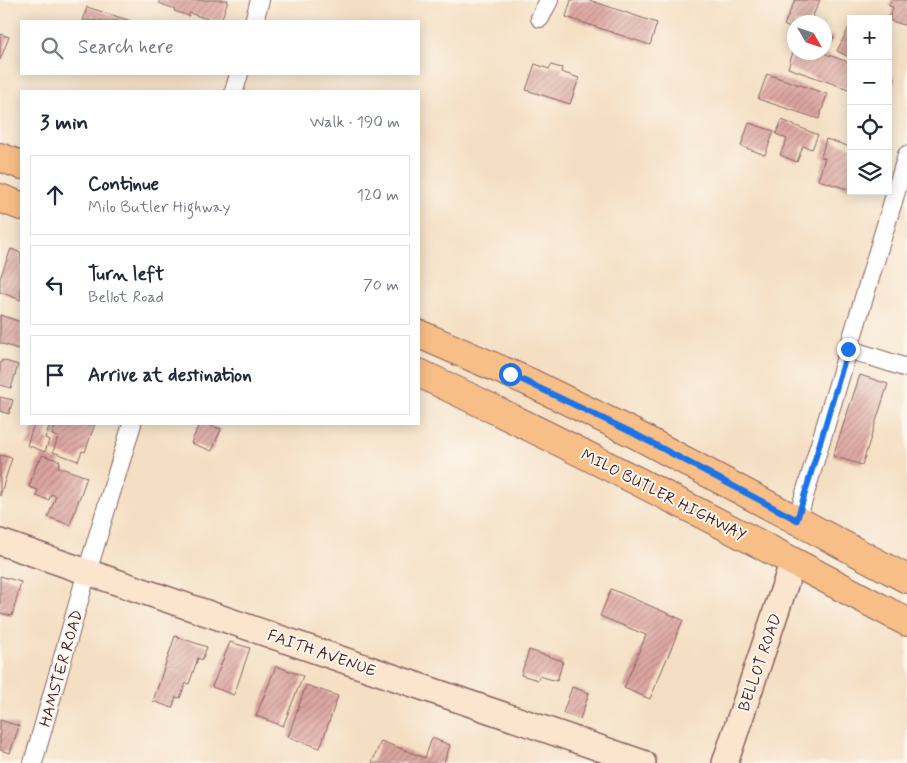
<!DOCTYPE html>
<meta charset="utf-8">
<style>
:root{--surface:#fff;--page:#f2f2f3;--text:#1f2937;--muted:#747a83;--line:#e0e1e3}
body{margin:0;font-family:Mynerve,sans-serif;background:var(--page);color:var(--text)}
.controls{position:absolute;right:15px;top:15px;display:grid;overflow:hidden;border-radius:0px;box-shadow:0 2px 12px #0003}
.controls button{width:45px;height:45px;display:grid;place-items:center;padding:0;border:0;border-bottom:1px solid var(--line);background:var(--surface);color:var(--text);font:25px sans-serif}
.compass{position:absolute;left:787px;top:15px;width:45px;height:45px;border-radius:50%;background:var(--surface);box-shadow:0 2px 12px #0003;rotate:129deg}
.stop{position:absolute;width:15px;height:15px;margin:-11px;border:4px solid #1a73e8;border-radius:50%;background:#fff}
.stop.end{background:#1a73e8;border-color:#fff;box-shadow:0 1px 5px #0008}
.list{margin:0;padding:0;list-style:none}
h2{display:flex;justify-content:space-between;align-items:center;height:65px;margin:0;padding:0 20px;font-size:21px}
h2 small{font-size:16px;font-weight:400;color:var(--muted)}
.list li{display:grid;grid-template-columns:32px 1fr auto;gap:15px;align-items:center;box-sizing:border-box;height:80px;margin:0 10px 10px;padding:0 10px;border:1px solid var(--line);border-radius:0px}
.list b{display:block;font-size:19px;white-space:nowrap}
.list p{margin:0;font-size:16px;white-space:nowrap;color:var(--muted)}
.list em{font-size:16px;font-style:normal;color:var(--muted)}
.icon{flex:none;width:28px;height:28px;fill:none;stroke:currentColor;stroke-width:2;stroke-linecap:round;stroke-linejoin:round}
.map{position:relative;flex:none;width:907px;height:763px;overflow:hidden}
.search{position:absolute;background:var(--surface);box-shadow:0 2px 12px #0003;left:20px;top:20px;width:400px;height:55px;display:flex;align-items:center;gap:12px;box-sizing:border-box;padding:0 18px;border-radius:0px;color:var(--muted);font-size:19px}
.panel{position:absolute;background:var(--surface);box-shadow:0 2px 12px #0003;left:20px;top:90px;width:400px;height:335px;border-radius:0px}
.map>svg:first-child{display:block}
.building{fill:url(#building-hatch)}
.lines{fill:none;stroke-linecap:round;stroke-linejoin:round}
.street-casing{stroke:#866261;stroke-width:20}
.secondary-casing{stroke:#866261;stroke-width:28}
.primary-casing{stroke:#866261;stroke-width:30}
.street{stroke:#fff;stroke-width:18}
.secondary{stroke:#fce5cf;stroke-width:25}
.primary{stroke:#f7be87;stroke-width:28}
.route{stroke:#1a73e8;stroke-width:6}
.labels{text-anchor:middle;stroke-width:4;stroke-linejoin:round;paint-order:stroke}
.street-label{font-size:16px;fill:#4a1f2b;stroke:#fbf7ec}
</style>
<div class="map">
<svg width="907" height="763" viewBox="0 0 907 763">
<defs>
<pattern id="building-hatch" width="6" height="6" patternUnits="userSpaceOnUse" patternTransform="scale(1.25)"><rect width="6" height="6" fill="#dca59f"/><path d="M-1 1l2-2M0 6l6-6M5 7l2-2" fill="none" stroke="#b48682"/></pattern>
</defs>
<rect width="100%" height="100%" fill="#fbf7ec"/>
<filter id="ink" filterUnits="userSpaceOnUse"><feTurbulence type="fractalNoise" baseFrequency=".02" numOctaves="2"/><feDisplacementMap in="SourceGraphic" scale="10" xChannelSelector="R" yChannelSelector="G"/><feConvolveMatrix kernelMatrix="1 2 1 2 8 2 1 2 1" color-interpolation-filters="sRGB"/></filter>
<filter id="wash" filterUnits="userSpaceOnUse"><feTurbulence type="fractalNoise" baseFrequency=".0096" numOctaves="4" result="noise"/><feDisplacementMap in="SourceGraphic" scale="20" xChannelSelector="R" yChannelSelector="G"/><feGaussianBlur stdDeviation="1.12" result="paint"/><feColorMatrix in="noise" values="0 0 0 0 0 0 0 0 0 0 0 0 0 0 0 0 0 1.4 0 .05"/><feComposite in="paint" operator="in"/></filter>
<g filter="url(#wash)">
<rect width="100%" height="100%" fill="#f5dfc4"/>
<g id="blocks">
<!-- building -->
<g class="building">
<polygon points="160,0 228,0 221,21 214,21 189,13 189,16 174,11 175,9 159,3"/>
<polygon points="571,0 589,0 657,23 650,45 566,17"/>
<polygon points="795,0 820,0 810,22 794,22 794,30 784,25"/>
<polygon points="891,0 907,0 907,26 889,20 893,7 889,6"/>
<polygon points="87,7 131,21 83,21"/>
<polygon points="851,23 851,58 837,51"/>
<polygon points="824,32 834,37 829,47 824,45"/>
<polygon points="0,34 9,37 0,60"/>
<polygon points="793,52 820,52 851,63 851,90 788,68"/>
<polygon points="535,64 549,69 551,65 562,68 561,72 579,78 570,104 526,90"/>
<polygon points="767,74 827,94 819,119 758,99"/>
<polygon points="888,76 895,79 889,98 888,98"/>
<polygon points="782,120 818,135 812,149 803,146 797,162 780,155 787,139 776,134"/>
<polygon points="749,123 774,131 765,155 741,146"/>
<polygon points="826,139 851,147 851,190 818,180 825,158 821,157"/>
<polygon points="11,249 21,253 21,300 0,292 0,278"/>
<polygon points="0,315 21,322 21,350 0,343"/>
<polygon points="2,360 18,365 11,388 0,385 0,365"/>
<polygon points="860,375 888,384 862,465 833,456"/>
<polygon points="0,397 13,400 9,414 0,411"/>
<polygon points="34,424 50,424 45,438 49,440 45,452 27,445"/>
<polygon points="56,424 95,424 85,452 82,451 78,461 53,452 58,437 52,435"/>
<polygon points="199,424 207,424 221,429 212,451 191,443"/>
<polygon points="0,455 12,458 0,496"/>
<polygon points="42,455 60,461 58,467 87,477 70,525 48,517 56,496 51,494 49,500 36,496 38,490 29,487 38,460 40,461"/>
<polygon points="0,576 21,582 12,616 0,613"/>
<polygon points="611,589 683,620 650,699 624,688 646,635 600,616"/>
<polygon points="175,636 207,647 202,660 198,658 189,684 186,683 180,698 176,697 172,708 153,701"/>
<polygon points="230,642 250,648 234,695 212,687"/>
<polygon points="529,650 563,661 557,681 539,676 538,680 521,675"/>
<polygon points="276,666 303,676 283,726 256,716"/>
<polygon points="306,685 338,696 320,748 288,737"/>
<polygon points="572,687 589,693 580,719 563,713"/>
<polygon points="0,720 19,726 10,753 0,750"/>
<polygon points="432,738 450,745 444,763 372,763 381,741 425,758"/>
</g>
</g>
</g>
<g filter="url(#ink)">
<use href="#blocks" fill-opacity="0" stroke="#866261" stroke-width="1"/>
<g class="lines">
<!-- street casing -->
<g class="street-casing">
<g id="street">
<polyline points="540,18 549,0"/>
<polyline points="254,21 260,0"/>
<polyline points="234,91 239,74"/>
<polyline points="848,349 907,368"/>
<polyline points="797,520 907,155"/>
<polyline points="33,763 87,572 132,424"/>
</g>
</g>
<!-- secondary casing -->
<g class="secondary-casing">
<g id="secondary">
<polyline points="0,542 643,763"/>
<polyline points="725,763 793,561"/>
</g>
</g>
<!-- primary casing -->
<g class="primary-casing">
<g id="primary">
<polyline points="0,157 21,165"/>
<polyline points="0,198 21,206"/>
<polyline points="419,334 529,382 633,433 907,579"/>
<path d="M 419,373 C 584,452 746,536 907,622"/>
</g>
</g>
<!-- street -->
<use href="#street" class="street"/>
<!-- secondary -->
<use href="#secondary" class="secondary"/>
<!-- primary -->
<use href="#primary" class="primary"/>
</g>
</g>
<g class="lines" filter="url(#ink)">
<!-- route -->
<polyline class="route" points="510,374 633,433 797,520 848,349"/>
</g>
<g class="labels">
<!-- street labels -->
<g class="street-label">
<text transform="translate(664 494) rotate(27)" y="6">MILO BUTLER HIGHWAY</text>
<text transform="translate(322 652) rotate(19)" y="6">FAITH AVENUE</text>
<text transform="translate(759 662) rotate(-71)" y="6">BELLOT ROAD</text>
<text transform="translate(60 668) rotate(-74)" y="6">HAMSTER ROAD</text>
</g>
</g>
</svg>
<div class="controls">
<button>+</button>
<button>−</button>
<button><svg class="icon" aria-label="locate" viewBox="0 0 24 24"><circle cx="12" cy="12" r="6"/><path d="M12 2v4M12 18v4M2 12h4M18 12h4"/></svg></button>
<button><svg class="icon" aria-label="layers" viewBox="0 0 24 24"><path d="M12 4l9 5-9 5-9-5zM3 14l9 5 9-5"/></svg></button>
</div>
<svg class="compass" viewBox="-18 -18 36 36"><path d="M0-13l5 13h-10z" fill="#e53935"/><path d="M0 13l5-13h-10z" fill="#747a83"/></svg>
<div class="stop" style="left:510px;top:374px"></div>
<div class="stop end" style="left:848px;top:349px"></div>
<div class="search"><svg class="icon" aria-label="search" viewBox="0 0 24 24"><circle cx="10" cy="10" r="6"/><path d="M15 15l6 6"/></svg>Search here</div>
<section class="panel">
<h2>3 min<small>Walk · 190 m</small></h2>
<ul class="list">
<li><svg class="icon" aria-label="ahead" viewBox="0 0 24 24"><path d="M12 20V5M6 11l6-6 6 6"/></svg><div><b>Continue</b><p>Milo Butler Highway</p></div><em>120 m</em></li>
<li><svg class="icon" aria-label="left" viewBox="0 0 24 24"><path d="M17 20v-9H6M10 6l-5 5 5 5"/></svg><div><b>Turn left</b><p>Bellot Road</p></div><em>70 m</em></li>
<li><svg class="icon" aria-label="arrive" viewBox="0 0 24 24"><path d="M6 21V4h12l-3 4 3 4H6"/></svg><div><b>Arrive at destination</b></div></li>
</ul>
</section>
</div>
